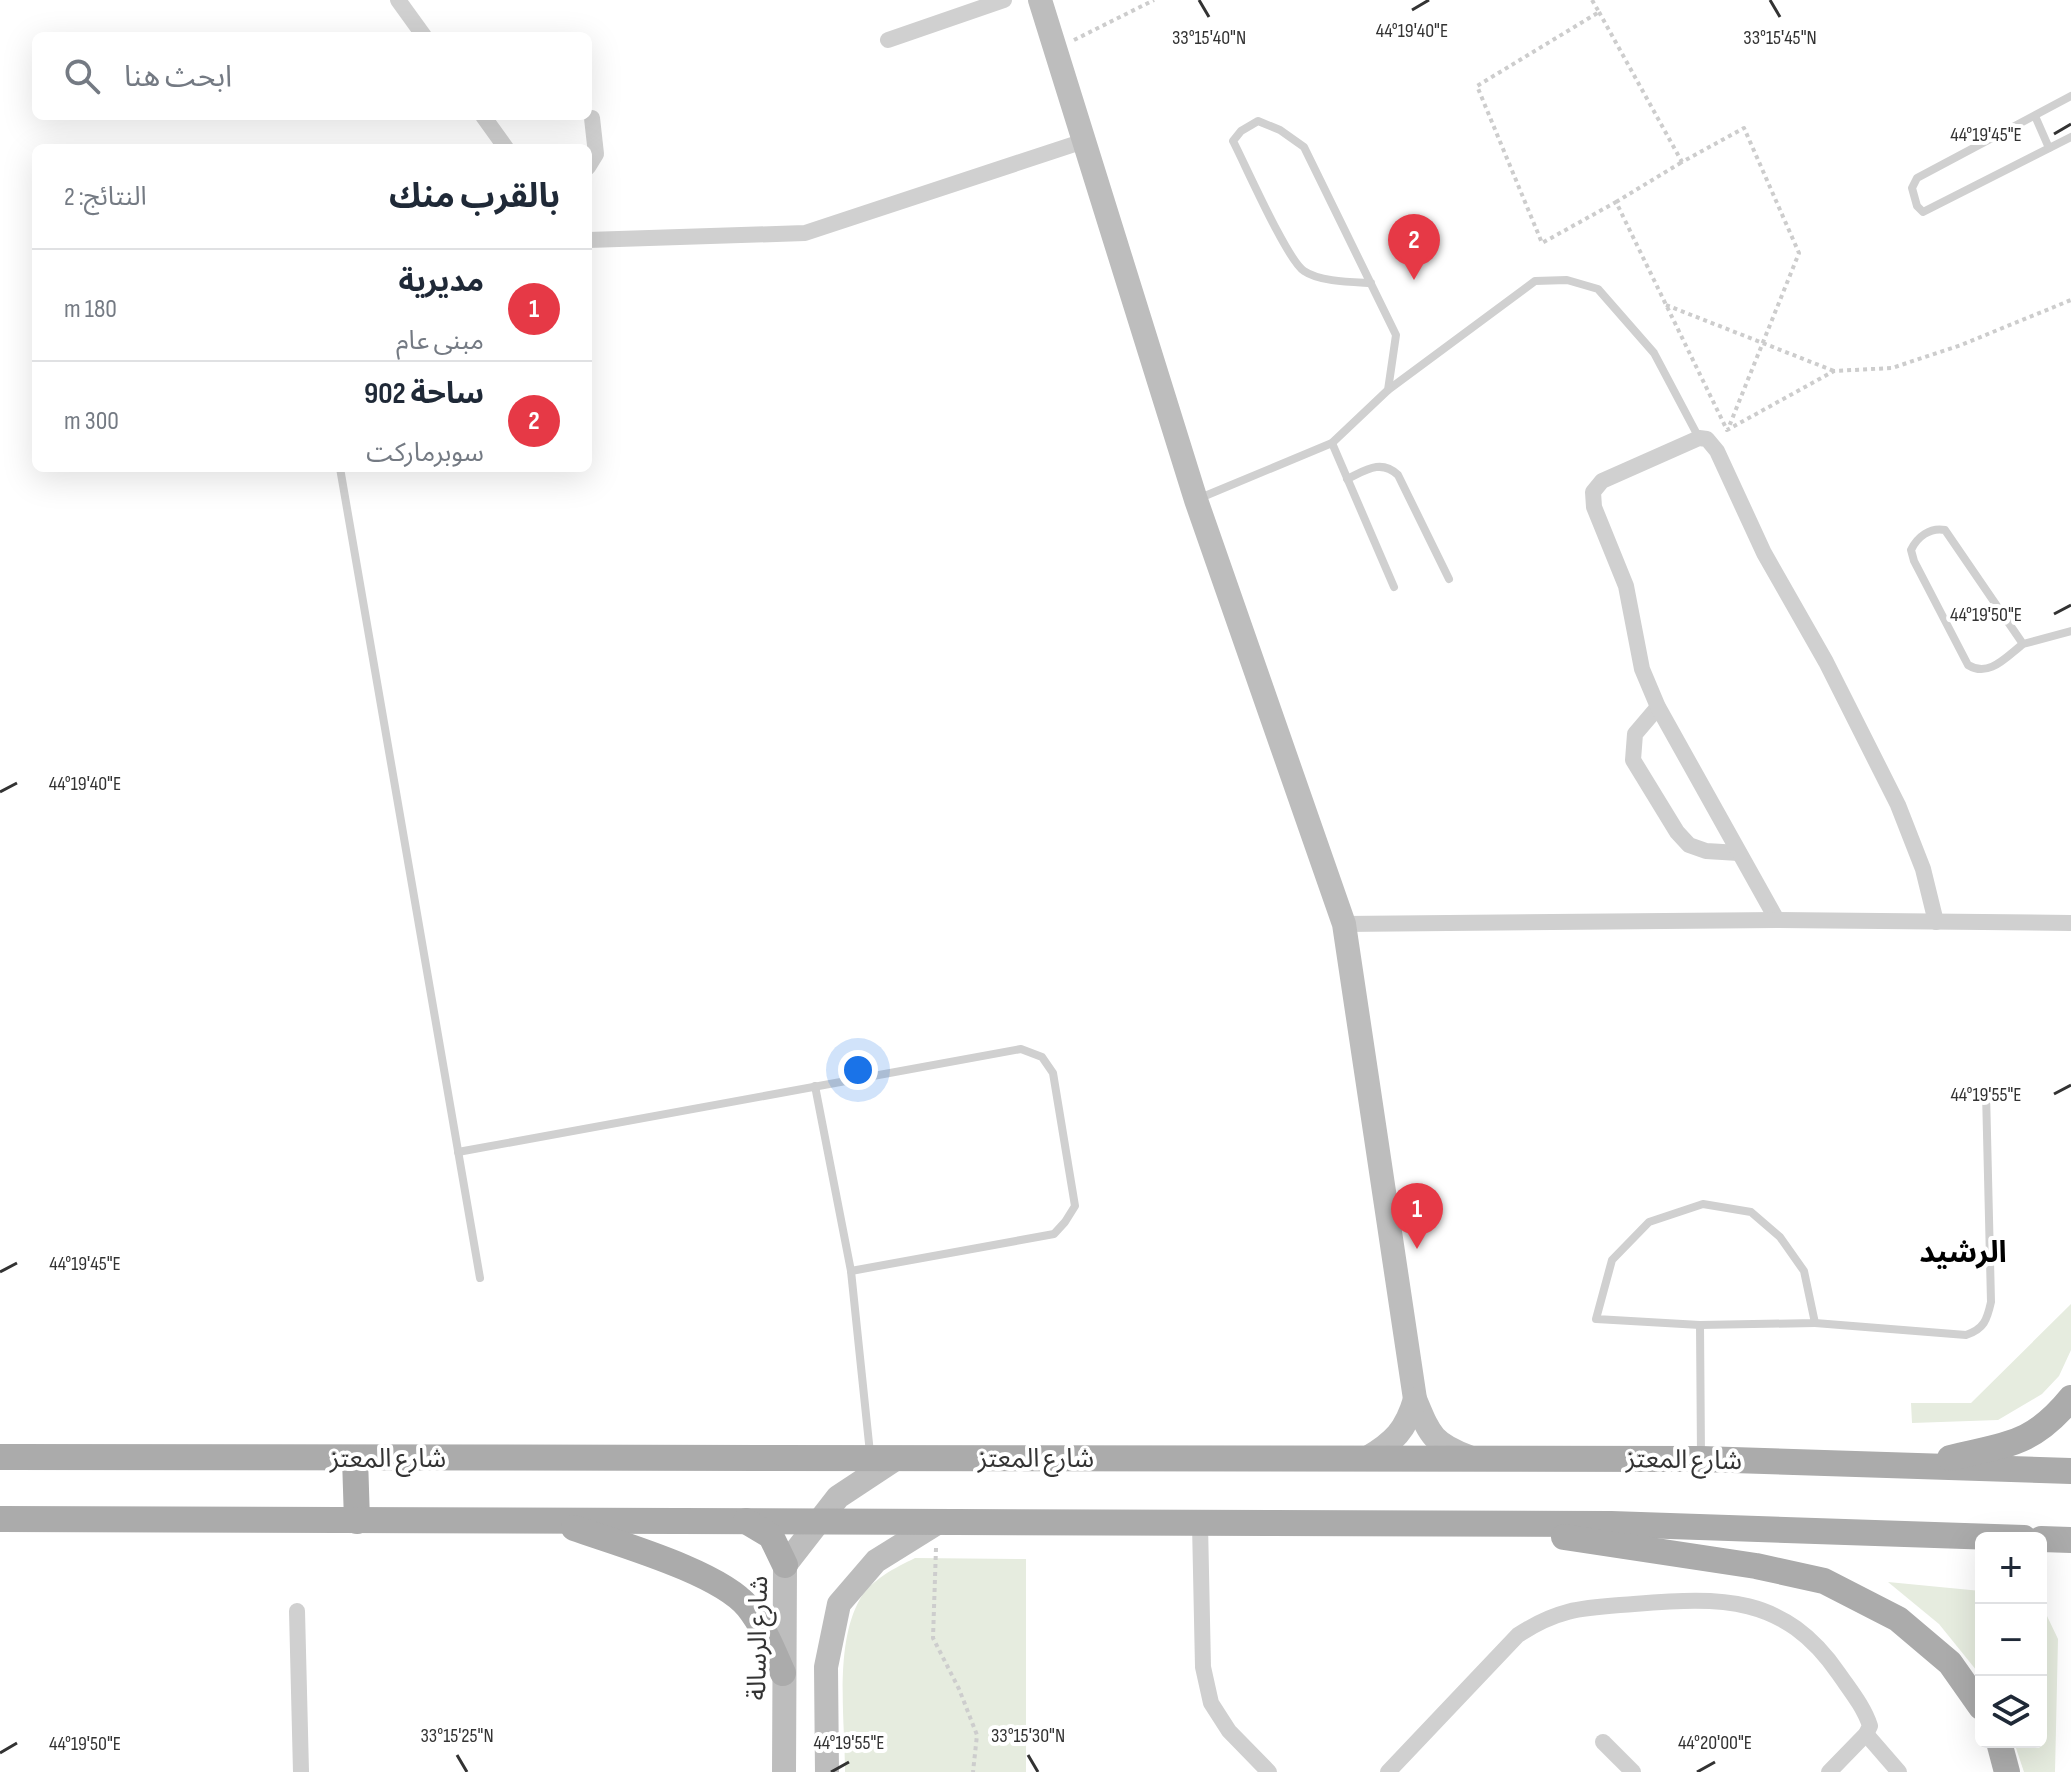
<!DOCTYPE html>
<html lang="ar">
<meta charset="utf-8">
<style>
:root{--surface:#fff;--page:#f6f6f7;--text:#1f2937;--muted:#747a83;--line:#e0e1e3;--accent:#e63946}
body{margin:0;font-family:"Sofia Sans Condensed","Noto Sans Arabic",sans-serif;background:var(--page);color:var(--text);direction:rtl}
.controls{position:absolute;right:24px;bottom:24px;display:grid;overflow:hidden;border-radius:12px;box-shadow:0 8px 32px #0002}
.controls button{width:72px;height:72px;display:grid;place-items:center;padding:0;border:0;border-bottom:2px solid var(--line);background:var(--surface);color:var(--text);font:40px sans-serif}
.you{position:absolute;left:858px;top:1070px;width:28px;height:28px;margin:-20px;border:6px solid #fff;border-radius:50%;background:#1a73e8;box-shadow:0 0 0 12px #1a73e833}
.badge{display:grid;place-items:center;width:52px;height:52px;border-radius:50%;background:var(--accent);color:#fff;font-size:26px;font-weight:700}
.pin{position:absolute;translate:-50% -66px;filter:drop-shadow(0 2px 4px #0008)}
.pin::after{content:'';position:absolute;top:42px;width:28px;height:24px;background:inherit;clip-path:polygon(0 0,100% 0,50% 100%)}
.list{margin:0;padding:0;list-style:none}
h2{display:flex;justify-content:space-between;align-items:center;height:104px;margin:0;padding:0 32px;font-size:34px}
h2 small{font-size:26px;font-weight:400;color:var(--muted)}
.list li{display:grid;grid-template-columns:52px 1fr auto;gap:24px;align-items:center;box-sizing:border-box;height:112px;padding:0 32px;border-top:2px solid var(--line)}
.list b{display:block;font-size:30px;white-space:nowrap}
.list p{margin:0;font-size:26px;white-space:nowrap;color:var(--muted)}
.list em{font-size:26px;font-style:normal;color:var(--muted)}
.icon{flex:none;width:44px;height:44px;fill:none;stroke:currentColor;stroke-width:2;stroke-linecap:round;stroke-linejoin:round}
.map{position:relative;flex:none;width:2071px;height:1772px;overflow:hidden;direction:ltr}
.search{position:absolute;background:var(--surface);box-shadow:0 8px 32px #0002;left:32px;top:32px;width:560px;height:88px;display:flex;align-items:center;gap:20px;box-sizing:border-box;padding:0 28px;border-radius:12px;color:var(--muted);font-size:30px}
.panel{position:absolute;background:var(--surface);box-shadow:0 8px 32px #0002;left:32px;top:144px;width:560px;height:328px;border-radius:12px;direction:rtl}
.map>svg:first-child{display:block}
.green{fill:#e6ecdf}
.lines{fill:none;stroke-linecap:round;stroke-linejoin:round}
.path{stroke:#cdcdcd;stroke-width:4;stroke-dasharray:4 4;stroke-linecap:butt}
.lane{stroke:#d0d0d0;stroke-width:8}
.street{stroke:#d0d0d0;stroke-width:16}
.secondary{stroke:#bdbdbd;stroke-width:24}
.primary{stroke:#ababab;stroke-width:26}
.ticks{fill:none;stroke:#333;stroke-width:3}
.labels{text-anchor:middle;stroke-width:8;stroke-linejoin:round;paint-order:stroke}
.street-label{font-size:26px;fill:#333;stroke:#fff}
.quarter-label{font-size:30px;font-weight:bold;fill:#000;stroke:#fff}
.ticks-label{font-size:20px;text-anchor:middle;fill:#333;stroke:#fff;stroke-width:8;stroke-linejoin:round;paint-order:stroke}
</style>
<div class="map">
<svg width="2071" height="1772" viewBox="0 0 2071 1772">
<rect width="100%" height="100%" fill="#fff"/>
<!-- green -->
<g class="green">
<polygon points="2071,1304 2071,1350 2059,1376 2042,1394 1998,1420 1912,1423 1911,1403 1971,1403"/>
<path d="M 915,1558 L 1026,1559 L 1026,1772 L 845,1772 C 845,1720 834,1645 860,1599 C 872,1579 895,1568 915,1558 Z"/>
<polygon points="1888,1582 1981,1591 1981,1676 1939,1624"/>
<polygon points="2041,1610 2047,1616 2058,1639 2055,1772 2024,1772 2014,1742 2041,1742"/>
</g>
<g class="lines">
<!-- path -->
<g class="path">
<polyline points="1592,0 1599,12 1477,86 1542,243 1616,202 1727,430 1834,371 1892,368 1961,345 2071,300"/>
<polyline points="1599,12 1682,162 1744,128 1799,253 1728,429"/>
<polyline points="1074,40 1154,0"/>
<polyline points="1616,202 1682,162"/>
<polyline points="1666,305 1834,371"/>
<polyline points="936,1548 933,1638 959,1689 977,1735 973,1772"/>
</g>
<!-- lane -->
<g class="lane">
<polyline points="2071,96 1917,178 1912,188 1917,206 1923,212 2071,137"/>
<polyline points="2035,116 2049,148"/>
<polyline points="1388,390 1535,281 1567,280 1598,289 1654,353 1699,438"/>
<polyline points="1332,443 1394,587"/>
<polyline points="340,468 480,1278"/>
<path d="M 1347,479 C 1366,470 1381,459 1398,475 L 1449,579"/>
<path d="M 1200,498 L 1332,443 L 1388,390 L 1396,335 L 1304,147 L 1280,130 L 1258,121 L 1241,131 L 1233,141 C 1245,164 1287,260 1304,271 C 1320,282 1352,282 1371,283"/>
<path d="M 2023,644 C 2006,657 1989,678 1968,665 L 1914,561 L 1911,550 C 1917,537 1930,527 1945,530 L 2023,644 L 2071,631"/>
<polyline points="815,1086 851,1271 870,1453"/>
<polyline points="458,1152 1021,1049 1042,1057 1053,1073 1075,1206 1065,1222 1054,1234 851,1271"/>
<polygon points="1703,1204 1751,1212 1780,1237 1804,1271 1815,1323 1700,1325 1596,1319 1612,1260 1649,1222"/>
<path d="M 1815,1323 L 1966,1335 C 1984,1329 1987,1320 1991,1302 L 1986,1092"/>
<polyline points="1700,1325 1701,1456"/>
</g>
<!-- street -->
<g class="street">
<polyline points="398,0 424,36"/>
<polyline points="888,40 1004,0"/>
<polyline points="483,116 506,148"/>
<polyline points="588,167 596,154 592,118"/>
<polyline points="588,240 805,233 1084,141"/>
<polyline points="1658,707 1635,734 1633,760 1677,832 1689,845 1706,851 1739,853"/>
<polyline points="1777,920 1658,707 1642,669 1626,586 1594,507 1593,492 1602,481 1699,438 1707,439 1717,451 1764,553 1826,662 1898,805 1923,869 1936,922"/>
<polyline points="1344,924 1777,920 2071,923"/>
<polyline points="1200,1524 1203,1667 1211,1703 1229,1731 1269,1772"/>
<polyline points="297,1611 301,1772"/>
<polyline points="1866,1734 1899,1772"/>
<polyline points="1603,1742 1633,1772"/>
<path d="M 1388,1772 L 1518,1635 C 1561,1607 1585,1608 1634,1604 C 1721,1597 1784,1594 1839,1674 C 1850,1690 1864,1707 1870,1726 L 1866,1734 L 1829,1772"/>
</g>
<!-- secondary -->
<g class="secondary">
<path d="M 1040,0 L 1196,500 L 1344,924 L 1415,1399 C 1430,1435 1432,1443 1469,1457"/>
<path d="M 1367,1458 C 1394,1442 1406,1430 1415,1399"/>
<polyline points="784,1772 785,1565 838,1497 897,1458"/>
<polyline points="827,1772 826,1667 839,1604 876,1561 937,1523"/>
</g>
<!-- primary -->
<g class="primary">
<polyline points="0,1457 1701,1459 2071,1471"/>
<polyline points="355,1458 357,1521"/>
<path d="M 1950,1458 C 2006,1444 2032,1446 2071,1398"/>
<polyline points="0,1519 1611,1524 2024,1538"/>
<polyline points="746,1521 771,1536 785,1565"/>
<path d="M 574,1528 C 619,1544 719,1572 748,1607 C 764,1627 773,1651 783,1673"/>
<polyline points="1564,1537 1756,1566 1824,1581 1898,1619 1950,1663 1981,1707"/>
<polyline points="2041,1539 2071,1540"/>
<polyline points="1999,1742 2007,1772"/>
</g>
</g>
<!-- ticks -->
<path class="ticks" d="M 1199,0 L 1209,17M 1770,0 L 1780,17M 1412,10 L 1429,0M 2054,134 L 2071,124M 2054,614 L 2071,605M 0,792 L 17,783M 2054,1094 L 2071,1085M 0,1272 L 17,1263M 0,1753 L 17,1743M 457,1755 L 467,1772M 1028,1755 L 1038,1772M 831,1772 L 849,1762M 1697,1772 L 1715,1762"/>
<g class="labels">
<!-- street labels -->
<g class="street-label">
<text x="388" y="1467">شارع المعتز</text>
<text x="1036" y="1467">شارع المعتز</text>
<text transform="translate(1684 1459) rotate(1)" y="9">شارع المعتز</text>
<text transform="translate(757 1638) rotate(-89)" y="9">شارع الرسالة</text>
</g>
<!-- quarter labels -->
<g class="quarter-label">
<text x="1963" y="1262">الرشيد</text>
</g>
</g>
<g class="ticks-label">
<text x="1412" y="37">44°19'40"E</text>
<text x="1209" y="44">33°15'40"N</text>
<text x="1780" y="44">33°15'45"N</text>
<text x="1986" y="141">44°19'45"E</text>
<text x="1986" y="621">44°19'50"E</text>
<text x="85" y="790">44°19'40"E</text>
<text x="1986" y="1101">44°19'55"E</text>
<text x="85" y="1270">44°19'45"E</text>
<text x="457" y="1742">33°15'25"N</text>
<text x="1028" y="1742">33°15'30"N</text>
<text x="849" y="1749">44°19'55"E</text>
<text x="1715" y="1749">44°20'00"E</text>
<text x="85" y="1750">44°19'50"E</text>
</g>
</svg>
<div class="controls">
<button>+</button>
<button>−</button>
<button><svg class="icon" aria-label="layers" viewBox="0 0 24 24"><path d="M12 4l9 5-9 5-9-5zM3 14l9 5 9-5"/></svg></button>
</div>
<div class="you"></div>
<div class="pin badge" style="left:1417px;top:1249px">1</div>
<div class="pin badge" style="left:1414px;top:280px">2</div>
<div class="search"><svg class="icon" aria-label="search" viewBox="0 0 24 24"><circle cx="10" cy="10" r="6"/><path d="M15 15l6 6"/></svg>ابحث هنا</div>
<section class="panel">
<h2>بالقرب منك<small>النتائج: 2</small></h2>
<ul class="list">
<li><span class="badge">1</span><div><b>مديرية</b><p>مبنى عام</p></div><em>180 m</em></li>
<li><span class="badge">2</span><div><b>ساحة 902</b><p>سوبرماركت</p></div><em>300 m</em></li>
</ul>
</section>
</div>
